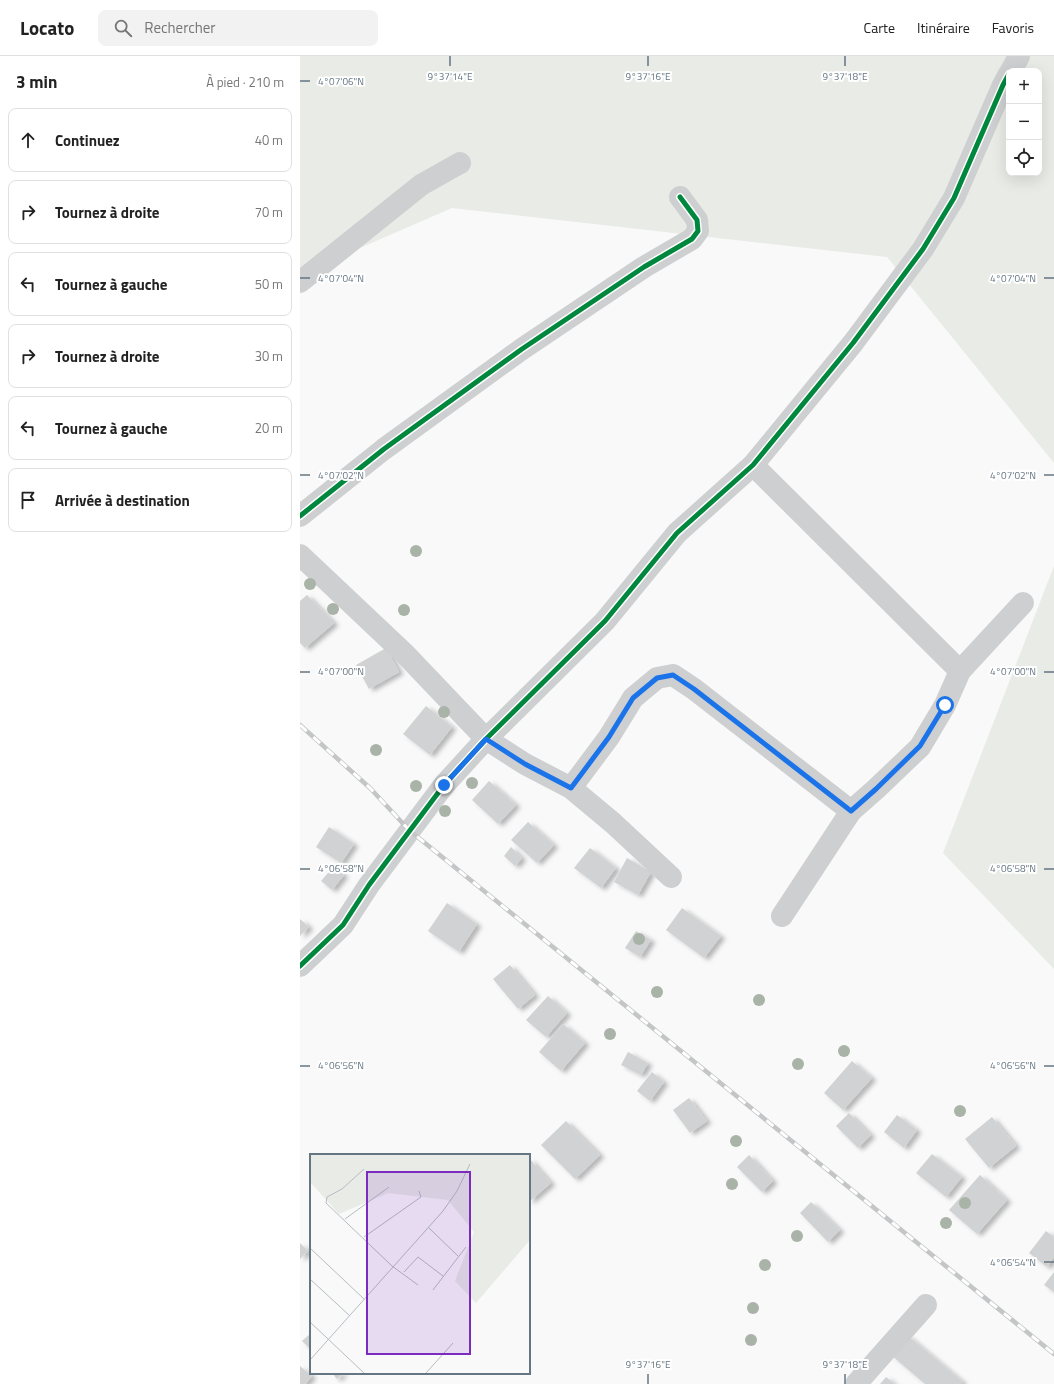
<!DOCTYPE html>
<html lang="fr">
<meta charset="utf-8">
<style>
:root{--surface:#fff;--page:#f2f2f2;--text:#222;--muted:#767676;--line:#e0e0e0}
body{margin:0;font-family:"Titillium Web",sans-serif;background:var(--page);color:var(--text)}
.controls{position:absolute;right:12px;top:12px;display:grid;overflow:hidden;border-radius:8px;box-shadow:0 4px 16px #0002}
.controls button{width:36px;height:36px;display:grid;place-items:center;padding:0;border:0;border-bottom:1px solid var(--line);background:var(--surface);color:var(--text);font:20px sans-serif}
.stop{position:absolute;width:12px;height:12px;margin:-9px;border:3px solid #1a73e8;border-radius:50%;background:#fff}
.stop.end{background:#1a73e8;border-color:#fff;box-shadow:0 1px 4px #0008}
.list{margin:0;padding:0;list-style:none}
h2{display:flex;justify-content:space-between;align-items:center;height:52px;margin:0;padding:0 16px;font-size:17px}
h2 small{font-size:13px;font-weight:400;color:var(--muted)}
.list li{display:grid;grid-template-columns:26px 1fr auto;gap:12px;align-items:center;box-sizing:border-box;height:64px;margin:0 8px 8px;padding:0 8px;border:1px solid var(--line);border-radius:8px}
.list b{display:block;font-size:15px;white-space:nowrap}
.list em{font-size:13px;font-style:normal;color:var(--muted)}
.icon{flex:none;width:22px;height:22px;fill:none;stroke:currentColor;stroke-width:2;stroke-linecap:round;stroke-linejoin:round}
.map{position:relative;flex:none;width:754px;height:1328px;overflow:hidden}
header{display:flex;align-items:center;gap:24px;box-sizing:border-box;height:56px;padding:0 20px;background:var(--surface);border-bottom:1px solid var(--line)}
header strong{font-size:19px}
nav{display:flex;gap:22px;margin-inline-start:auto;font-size:14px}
.search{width:280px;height:36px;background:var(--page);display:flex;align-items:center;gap:10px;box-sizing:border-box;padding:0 14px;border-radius:8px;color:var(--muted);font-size:15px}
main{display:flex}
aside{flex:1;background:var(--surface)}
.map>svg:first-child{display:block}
.green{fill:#e8ebe6;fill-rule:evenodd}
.building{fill:#d0d2d3;filter:url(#shadow)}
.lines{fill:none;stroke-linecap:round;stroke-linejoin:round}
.minor{stroke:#cecfd0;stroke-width:22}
.rail-casing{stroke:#c3c5c6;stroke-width:4.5}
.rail{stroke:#fff;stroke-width:3;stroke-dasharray:9;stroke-linecap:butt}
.cycleway-casing{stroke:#fff;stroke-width:8}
.cycleway{stroke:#00873e;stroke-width:5}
.tree{fill:#a9b3a7}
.route{stroke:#1a73e8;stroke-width:5}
.ticks{fill:none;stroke:#657683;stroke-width:1.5}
.inset-road{fill:none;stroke:#b5bdc3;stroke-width:1}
.view{fill:#7b2cbf;fill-opacity:0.15;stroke:#7b2cbf;stroke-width:2}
.inset-edge{fill:none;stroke:#657683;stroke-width:2}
.ticks-label{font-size:10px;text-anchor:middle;fill:#657683;stroke:#fff;stroke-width:4;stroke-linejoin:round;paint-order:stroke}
</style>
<header>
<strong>Locato</strong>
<div class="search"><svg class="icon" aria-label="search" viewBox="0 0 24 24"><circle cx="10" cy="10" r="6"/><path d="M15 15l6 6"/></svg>Rechercher</div>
<nav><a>Carte</a><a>Itinéraire</a><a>Favoris</a></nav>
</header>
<main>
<aside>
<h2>3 min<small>À pied · 210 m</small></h2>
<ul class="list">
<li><svg class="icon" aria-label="ahead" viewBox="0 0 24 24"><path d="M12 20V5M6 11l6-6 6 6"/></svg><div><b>Continuez</b></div><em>40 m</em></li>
<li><svg class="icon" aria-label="right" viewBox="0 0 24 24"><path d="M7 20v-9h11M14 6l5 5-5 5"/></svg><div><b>Tournez à droite</b></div><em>70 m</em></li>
<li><svg class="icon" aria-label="left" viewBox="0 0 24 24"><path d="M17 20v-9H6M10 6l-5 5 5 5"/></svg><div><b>Tournez à gauche</b></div><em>50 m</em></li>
<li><svg class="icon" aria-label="right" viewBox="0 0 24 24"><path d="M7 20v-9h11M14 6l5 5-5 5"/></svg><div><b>Tournez à droite</b></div><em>30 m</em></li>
<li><svg class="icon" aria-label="left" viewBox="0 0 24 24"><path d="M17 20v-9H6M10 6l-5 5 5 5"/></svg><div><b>Tournez à gauche</b></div><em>20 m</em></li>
<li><svg class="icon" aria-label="arrive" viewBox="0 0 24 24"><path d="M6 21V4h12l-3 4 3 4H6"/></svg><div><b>Arrivée à destination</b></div></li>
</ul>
</aside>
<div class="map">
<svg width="754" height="1328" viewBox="0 0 754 1328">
<defs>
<filter id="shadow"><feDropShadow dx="4.5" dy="2.5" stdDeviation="2" flood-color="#0004"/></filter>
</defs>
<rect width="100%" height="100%" fill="#f9f9f9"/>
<!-- green -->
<g class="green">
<path d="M 0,0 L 754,0 L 754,407 L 587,201 L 152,152 L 0,218 ZM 709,15 L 739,15 L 739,117 L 709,117 Z"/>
<polygon points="754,510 754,913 643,797"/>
</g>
<!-- building -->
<g class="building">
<polygon points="7,539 34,567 5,592 0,587 0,545"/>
<polygon points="86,592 99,616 69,633 56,609"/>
<polygon points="126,650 152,671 130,699 103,678"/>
<polygon points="189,725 216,749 198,768 172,744"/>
<polygon points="228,766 254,789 237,807 211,784"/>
<polygon points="29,771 54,788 41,807 16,791"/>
<polygon points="211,791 222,802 215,810 204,800"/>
<polygon points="290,792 316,812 301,832 274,812"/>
<polygon points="327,802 351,816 338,839 314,826"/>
<polygon points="34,810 44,819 32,834 21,825"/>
<polygon points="147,847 177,868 159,896 128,875"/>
<polygon points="382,852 421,880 404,902 366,874"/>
<polygon points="0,863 9,871 0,880"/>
<polygon points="336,875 351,884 340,901 325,892"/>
<polygon points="210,909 235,939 218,953 193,923"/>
<polygon points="248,940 267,957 246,981 226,964"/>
<polygon points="263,968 285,987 261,1015 239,996"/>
<polygon points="328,996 348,1007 341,1019 321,1009"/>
<polygon points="552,1005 572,1022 543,1054 524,1037"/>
<polygon points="352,1016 364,1026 350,1045 337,1035"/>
<polygon points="389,1042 407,1065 390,1077 373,1054"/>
<polygon points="549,1057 571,1079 558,1092 536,1070"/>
<polygon points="597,1059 617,1074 604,1092 584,1076"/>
<polygon points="692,1061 716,1090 689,1112 665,1083"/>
<polygon points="266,1065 300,1099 275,1123 241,1089"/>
<polygon points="632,1098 662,1121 646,1141 616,1117"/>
<polygon points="449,1099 473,1125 462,1136 437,1111"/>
<polygon points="229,1102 251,1127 229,1146"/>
<polygon points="680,1119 707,1144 677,1178 649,1154"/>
<polygon points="511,1146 540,1174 528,1186 500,1157"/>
<polygon points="746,1175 754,1181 754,1201 747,1211 729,1197"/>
<polygon points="0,1187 8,1195 0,1203"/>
<polygon points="754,1216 754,1236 744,1229"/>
<polygon points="11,1277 11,1294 2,1285"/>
<polygon points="607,1279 663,1326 661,1328 625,1328 591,1299"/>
<polygon points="0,1310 12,1320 5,1328 0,1328"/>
<polygon points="32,1317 44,1317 37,1323"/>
<polygon points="586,1321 595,1328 580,1328"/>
</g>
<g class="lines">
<!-- minor -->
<g class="minor">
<polyline points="711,15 719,0"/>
<polyline points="0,226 121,129 160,107"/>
<polyline points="453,409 660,615"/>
<polyline points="0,460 84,393 222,293 344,211 392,183 398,175 397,164 380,141"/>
<polyline points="0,499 106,599 186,683 225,708 271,732 313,767 371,821"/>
<polyline points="271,732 309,681 333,642 357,622 373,619 394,633 551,755"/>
<polyline points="482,860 551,755 576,733 620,691 645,649 660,615 723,547"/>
<polyline points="0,910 43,869 69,829 144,729 186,683 305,565 377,477 453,409 553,287 623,193 654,142 703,29 709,18"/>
<polyline points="556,1328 626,1249"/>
</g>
<!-- rail casing -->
<g class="rail-casing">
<polyline id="rail" points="0,669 70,732 109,774 754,1298"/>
</g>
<!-- rail -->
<use href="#rail" class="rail"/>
<!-- cycleway casing -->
<g class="cycleway-casing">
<g id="cycleway">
<polyline points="0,460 84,393 222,293 344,211 392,183 398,175 397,164 380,141"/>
<polyline points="0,910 43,869 69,829 144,729 186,683 305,565 377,477 453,409 553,287 623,193 654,142 703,29 709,18"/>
</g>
</g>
<!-- cycleway -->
<use href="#cycleway" class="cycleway"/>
</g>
<!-- trees -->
<g class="tree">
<circle cx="116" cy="495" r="6"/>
<circle cx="10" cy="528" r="6"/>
<circle cx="33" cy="553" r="6"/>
<circle cx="104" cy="554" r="6"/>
<circle cx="144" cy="656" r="6"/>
<circle cx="76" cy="694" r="6"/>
<circle cx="172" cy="727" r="6"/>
<circle cx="116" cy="730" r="6"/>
<circle cx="145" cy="755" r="6"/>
<circle cx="339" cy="883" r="6"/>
<circle cx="357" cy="936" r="6"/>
<circle cx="459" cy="944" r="6"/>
<circle cx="310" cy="978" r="6"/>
<circle cx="544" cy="995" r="6"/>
<circle cx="498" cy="1008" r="6"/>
<circle cx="660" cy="1055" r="6"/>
<circle cx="436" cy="1085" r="6"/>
<circle cx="432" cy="1128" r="6"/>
<circle cx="665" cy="1147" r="6"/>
<circle cx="646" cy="1167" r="6"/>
<circle cx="497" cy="1180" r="6"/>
<circle cx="465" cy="1209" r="6"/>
<circle cx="453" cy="1252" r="6"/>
<circle cx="451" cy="1284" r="6"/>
</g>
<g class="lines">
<!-- route -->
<polyline class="route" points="144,729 186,683 225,708 271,732 309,681 333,642 357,622 373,619 394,633 551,755 576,733 620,690 645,649"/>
</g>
<!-- ticks -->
<path class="ticks" d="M 150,0 L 150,10M 348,0 L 348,10M 545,0 L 545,10M 0,25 L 10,25M 0,222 L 10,222M 744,222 L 754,222M 0,419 L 10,419M 744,419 L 754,419M 0,616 L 10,616M 744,616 L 754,616M 0,813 L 10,813M 744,813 L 754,813M 0,1010 L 10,1010M 744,1010 L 754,1010M 744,1206 L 754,1206M 348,1318 L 348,1328M 545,1318 L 545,1328"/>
<!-- overview -->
<g transform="translate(10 1098)">
<rect width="220" height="220" fill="#f9f9f9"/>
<path d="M 0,1 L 220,1 L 220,86 L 166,149 L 145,127 L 164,78 L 138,46 L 78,39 L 29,60 L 0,28 Z" fill="#e8ebe6"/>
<path class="inset-road" d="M 54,15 L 32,35 L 17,43 L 16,49 L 82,112 L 108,131M 35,65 L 79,33M 119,74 L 148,102M 54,83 L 111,43 L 109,37M 0,94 L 54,145M 94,118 L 108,103 L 133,122M 0,125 L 40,162M 123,136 L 156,93M 0,168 L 54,219M 0,206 L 133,57 L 147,37 L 160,10M 116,219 L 143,189"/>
<path class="view" d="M 57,18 L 160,18 L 160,200 L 57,200 Z"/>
<rect width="220" height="220" class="inset-edge"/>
</g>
<g class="ticks-label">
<text x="150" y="24">9°37'14"E</text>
<text x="348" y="24">9°37'16"E</text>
<text x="545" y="24">9°37'18"E</text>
<text x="41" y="29">4°07'06"N</text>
<text x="41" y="226">4°07'04"N</text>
<text x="713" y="226">4°07'04"N</text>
<text x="41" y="423">4°07'02"N</text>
<text x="713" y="423">4°07'02"N</text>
<text x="41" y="619">4°07'00"N</text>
<text x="713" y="619">4°07'00"N</text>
<text x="41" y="816">4°06'58"N</text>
<text x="713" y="816">4°06'58"N</text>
<text x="41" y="1013">4°06'56"N</text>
<text x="713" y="1013">4°06'56"N</text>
<text x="713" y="1210">4°06'54"N</text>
<text x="348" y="1312">9°37'16"E</text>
<text x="545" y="1312">9°37'18"E</text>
</g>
</svg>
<div class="controls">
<button>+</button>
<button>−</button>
<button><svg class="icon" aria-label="locate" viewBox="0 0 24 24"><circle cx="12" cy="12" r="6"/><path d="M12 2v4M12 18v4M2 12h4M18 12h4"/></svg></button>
</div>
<div class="stop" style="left:645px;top:649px"></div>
<div class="stop end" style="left:144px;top:729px"></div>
</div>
</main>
